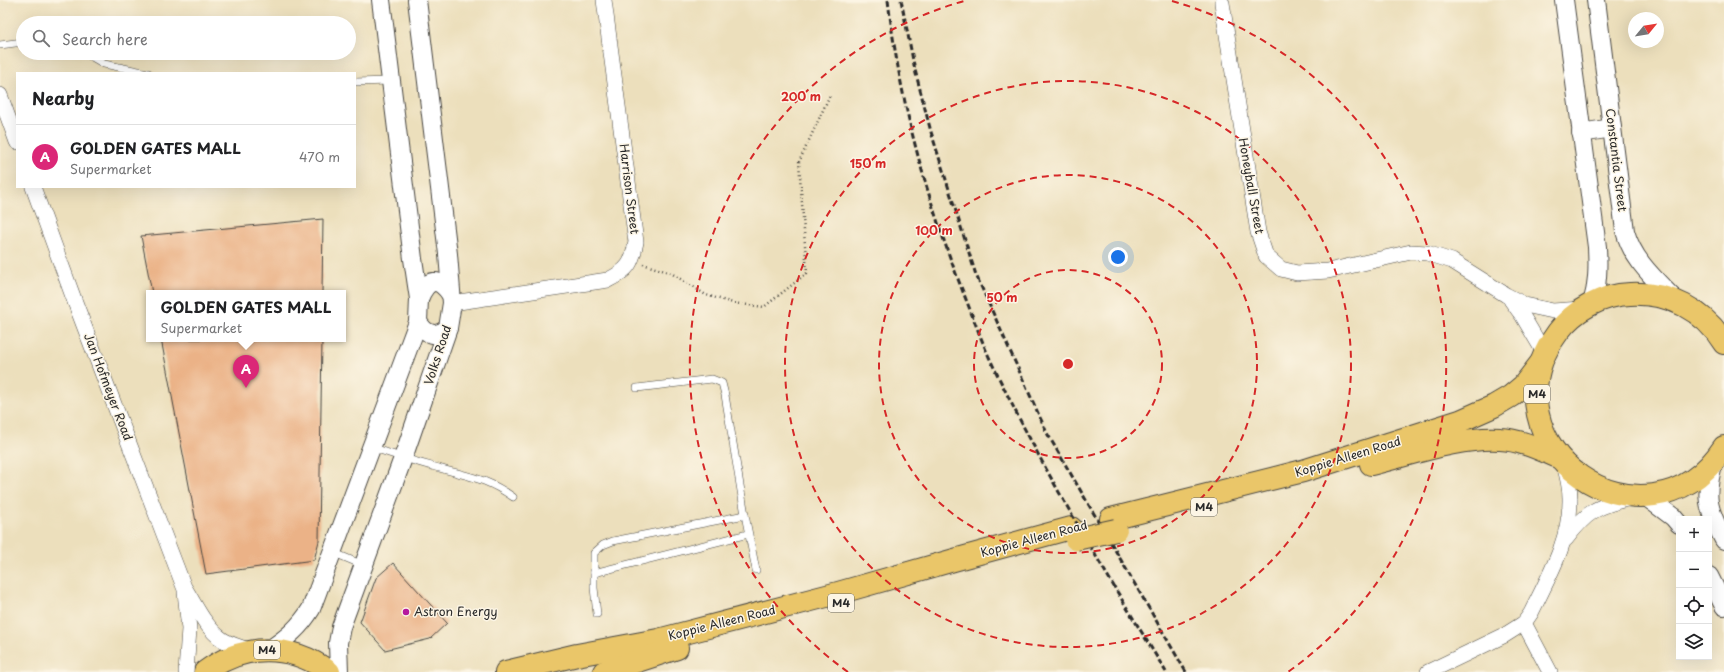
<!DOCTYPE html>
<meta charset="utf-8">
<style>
:root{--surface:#fff;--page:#f6f6f6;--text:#202124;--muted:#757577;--line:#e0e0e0;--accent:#db2777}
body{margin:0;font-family:"Playpen Sans",sans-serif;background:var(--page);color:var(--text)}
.controls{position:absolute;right:12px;bottom:12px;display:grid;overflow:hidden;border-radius:0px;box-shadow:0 4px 16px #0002}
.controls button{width:36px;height:36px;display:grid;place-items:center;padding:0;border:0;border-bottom:1px solid var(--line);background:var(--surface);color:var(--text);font:20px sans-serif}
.compass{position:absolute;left:1628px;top:12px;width:36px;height:36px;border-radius:50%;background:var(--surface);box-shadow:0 4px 16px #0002;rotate:60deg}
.you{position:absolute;left:1118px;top:257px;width:14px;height:14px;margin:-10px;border:3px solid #fff;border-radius:50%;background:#1a73e8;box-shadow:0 0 0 6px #1a73e833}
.badge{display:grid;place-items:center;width:26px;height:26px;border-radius:50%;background:var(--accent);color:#fff;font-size:13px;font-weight:700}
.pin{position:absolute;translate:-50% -33px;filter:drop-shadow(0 1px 2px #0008)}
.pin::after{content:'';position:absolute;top:21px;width:14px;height:12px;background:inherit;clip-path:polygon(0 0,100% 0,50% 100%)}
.popup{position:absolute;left:146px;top:290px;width:200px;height:52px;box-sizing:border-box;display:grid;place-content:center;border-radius:0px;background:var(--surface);filter:drop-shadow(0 1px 3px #0005);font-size:13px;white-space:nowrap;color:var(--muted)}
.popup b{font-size:15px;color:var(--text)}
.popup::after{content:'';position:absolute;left:50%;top:100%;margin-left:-8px;border:8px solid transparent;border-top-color:var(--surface)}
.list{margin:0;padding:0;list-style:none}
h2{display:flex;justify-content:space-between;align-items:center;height:52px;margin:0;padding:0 16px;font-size:17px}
h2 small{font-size:13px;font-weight:400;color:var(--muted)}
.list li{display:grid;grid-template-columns:26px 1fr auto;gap:12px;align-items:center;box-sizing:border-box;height:64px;padding:0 16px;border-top:1px solid var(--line)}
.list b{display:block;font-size:15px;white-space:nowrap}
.list p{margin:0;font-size:13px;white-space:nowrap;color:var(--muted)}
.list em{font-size:13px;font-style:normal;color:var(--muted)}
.icon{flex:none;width:22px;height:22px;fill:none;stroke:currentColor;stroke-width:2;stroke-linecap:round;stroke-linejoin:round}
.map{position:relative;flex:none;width:1724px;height:672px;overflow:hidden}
.search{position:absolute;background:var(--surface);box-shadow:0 4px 16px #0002;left:16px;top:16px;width:340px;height:44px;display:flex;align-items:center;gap:10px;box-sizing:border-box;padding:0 14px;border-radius:22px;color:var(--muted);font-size:15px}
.panel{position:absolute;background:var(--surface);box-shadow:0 4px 16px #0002;left:16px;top:72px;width:340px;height:116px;border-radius:0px}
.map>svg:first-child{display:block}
.building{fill:#ebb287}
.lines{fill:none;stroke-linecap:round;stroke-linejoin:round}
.service-casing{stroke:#484641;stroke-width:8}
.minor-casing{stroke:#484641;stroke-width:16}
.tertiary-casing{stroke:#484641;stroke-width:20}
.primary-casing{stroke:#484641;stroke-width:24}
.path{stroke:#484641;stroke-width:2.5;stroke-dasharray:1 3;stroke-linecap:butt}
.service{stroke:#fff;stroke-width:7}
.minor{stroke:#fff;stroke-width:15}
.tertiary{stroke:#fff;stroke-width:18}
.primary{stroke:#eac669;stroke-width:22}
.rail{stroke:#2b2b2b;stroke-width:3;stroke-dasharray:6 3;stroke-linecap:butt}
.primary-bridge-casing{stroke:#484641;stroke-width:24;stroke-linecap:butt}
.primary-bridge{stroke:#eac669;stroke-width:22}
.ring{fill:none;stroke:#d62828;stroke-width:2;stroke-dasharray:7 5}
.poi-dot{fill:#b5179e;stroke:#fcf5e5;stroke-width:1.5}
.labels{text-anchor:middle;stroke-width:3;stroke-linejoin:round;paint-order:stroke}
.shield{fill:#fcf5e5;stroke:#6a6863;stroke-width:1}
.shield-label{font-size:11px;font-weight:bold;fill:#2b2b2b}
.street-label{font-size:12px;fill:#2b2b2b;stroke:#fcf5e5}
.poi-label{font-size:12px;fill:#2b2b2b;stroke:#fcf5e5;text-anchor:start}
.centre{fill:#d62828;stroke:#fcf5e5;stroke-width:2}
.ring-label{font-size:12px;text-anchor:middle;font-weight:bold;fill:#d62828;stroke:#fcf5e5;stroke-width:3;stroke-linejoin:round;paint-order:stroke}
</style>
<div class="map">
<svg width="1724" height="672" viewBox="0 0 1724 672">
<rect width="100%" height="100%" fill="#fcf5e5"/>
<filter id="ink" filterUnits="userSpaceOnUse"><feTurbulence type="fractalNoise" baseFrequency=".025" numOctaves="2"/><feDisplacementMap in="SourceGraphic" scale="8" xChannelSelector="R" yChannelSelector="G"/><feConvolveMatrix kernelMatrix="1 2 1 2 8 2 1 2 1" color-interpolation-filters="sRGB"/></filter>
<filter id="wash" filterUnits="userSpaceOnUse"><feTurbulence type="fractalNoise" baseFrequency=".012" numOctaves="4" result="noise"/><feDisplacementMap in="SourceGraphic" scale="16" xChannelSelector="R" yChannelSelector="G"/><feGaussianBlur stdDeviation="0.9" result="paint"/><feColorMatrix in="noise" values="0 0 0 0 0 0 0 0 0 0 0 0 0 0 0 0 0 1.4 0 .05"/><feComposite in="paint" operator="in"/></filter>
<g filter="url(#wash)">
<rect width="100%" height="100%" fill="#ecdfbc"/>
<g id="blocks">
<!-- building -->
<g class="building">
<polygon points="323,219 322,293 152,293 141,236"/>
<polygon points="161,339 322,339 319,541 314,560 206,574"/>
<polygon points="393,563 447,623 430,639 385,650 360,622 376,578"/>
</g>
</g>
</g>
<g filter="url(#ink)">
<use href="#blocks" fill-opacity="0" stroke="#484641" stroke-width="1"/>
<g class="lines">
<!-- service casing -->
<g class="service-casing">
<g id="service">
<polyline points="0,45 23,42"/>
<polyline points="85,53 104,64 148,73"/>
<polyline points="355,82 391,81"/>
<polyline points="637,388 712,379 722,383 725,395 745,515 756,570"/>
<path d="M 371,447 C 394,455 416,462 439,468 C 470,477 486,478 513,497"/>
<polyline points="332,552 363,565"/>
<polyline points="594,573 748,534"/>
<polyline points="597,614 594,588 594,553 603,545 613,541 745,515"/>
</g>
</g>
<!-- minor casing -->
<g class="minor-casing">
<g id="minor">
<polyline points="1222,3 1258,232 1266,256 1281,269 1297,273 1328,271 1411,252 1427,253 1452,261 1506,295 1525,305 1553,311 1581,309"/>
<polyline points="0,95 17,142"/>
<path d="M 33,187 L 75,302 L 184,587 C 195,604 205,628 223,640 C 232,645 242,648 252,651"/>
<polyline points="1511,300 1522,315 1545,354"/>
<path d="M 452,303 L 608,280 C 628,270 632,264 636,242 L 604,0"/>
<path d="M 1566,539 C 1587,511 1597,506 1631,498"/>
<polyline points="185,592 189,629 186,672"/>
<polyline points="1524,623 1550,672"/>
<path d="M 1428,672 L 1505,635 L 1524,623 L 1531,613 C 1548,578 1571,539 1570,498 C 1570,487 1567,475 1564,465"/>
</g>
</g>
<!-- tertiary casing -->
<g class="tertiary-casing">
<g id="tertiary">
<path d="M 1564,0 L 1597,247 C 1598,267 1598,284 1592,304"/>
<path d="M 1596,0 L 1625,231 C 1633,261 1656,280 1677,302"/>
<polyline points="1581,133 1612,128"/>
<path d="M 419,299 C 427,278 439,276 451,295"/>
<path d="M 418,322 C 426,335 436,338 448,328"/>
<path d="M 1714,461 C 1704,496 1707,508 1724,540"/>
<polyline points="1645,496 1673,517 1679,524"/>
<polyline points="1709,576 1724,606"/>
<path d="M 269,650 C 287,638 300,627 311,609 L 418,322 L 419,299 L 413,259 L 381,0"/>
<polyline points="339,672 338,643 341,627 403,458 448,328 452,303 448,254 417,0"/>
</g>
</g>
<!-- primary casing -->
<g class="primary-casing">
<g id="primary">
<path d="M 1724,343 C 1704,310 1669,292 1630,294 C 1602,295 1574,310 1558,332 C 1475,445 1646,566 1724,447"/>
<path d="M 1371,464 C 1408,455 1463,436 1500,439 C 1521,440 1539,449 1558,457"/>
<polyline points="1111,519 1303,471 1460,421 1494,406 1511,396 1523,386 1540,364"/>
<path d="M 205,672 C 243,643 291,643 329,672"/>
<polyline points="506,672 577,655 658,640 838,593 954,560 1071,528"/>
<polyline points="604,672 677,648"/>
</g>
</g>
<!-- path -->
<polyline class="path" points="643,264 671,273 706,295 733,303 764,307 807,273 799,162 830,95"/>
<!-- service -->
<use href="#service" class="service"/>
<!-- minor -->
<use href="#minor" class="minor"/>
<!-- tertiary -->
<use href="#tertiary" class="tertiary"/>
<!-- primary -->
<use href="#primary" class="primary"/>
<!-- rail -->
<g class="rail">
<path d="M 888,0 C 900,104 928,205 967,302 C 974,320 981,339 989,357 C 1040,466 1103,569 1166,672"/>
<polyline points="901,0 915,70 931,132 976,275 1047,433 1186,672"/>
</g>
<!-- primary-bridge casing -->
<g class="primary-bridge-casing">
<polyline id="primary-bridge" points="1076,539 1116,530"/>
</g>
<!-- primary-bridge -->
<use href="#primary-bridge" class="primary-bridge"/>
</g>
</g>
<!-- distance rings -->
<g class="ring">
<circle cx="1068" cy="364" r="94"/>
<circle cx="1068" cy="364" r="189"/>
<circle cx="1068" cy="364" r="283"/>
<path d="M848 672A378 378 0 0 1 964 1M1172 1A378 378 0 0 1 1288 672"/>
</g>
<!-- markers -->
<circle class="poi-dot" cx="406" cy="612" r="4"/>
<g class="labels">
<!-- shield labels -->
<g class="shield">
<rect x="1524" y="385" width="26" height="18" rx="3"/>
<rect x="1191" y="498" width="26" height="18" rx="3"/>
<rect x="828" y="594" width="26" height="18" rx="3"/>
<rect x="254" y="641" width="26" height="18" rx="3"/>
</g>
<g class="shield-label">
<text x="1537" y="398">M4</text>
<text x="1204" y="511">M4</text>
<text x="841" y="607">M4</text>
<text x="267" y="654">M4</text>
</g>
<!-- street labels -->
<g class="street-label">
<text transform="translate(1616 160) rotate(83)" y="4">Constantia Street</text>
<text transform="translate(1251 186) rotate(80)" y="4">Honeyball Street</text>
<text transform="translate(629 189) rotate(83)" y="4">Harrison Street</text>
<text transform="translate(438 355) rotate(-72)" y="4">Volks Road</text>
<text transform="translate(108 387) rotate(69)" y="4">Jan Hofmeyer Road</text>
<text transform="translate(1348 457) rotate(-17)" y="4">Koppie Alleen Road</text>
<text transform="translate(1034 539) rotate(-15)" y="4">Koppie Alleen Road</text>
<text transform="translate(722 623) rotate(-14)" y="4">Koppie Alleen Road</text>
</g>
<!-- poi labels -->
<g class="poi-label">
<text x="414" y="616">Astron Energy</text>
</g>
</g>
<circle cx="1068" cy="364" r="6" class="centre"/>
<g class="ring-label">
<text x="801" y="101">200 m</text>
<text x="868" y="168">150 m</text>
<text x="934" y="235">100 m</text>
<text x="1002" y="302">50 m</text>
</g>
</svg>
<div class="controls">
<button>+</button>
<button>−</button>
<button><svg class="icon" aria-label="locate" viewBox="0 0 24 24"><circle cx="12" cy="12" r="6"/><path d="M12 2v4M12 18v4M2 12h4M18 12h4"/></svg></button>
<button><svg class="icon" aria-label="layers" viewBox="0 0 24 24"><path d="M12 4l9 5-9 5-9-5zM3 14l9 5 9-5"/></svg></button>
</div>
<svg class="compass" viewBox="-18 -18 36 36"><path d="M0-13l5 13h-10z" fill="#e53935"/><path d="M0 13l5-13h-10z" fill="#757577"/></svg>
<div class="you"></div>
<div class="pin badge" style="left:246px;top:388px">A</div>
<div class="popup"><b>GOLDEN GATES MALL</b>Supermarket</div>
<div class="search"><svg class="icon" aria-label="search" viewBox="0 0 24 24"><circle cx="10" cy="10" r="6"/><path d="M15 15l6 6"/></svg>Search here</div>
<section class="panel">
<h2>Nearby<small></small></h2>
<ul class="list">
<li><span class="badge">A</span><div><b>GOLDEN GATES MALL</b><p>Supermarket</p></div><em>470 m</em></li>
</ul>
</section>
</div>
